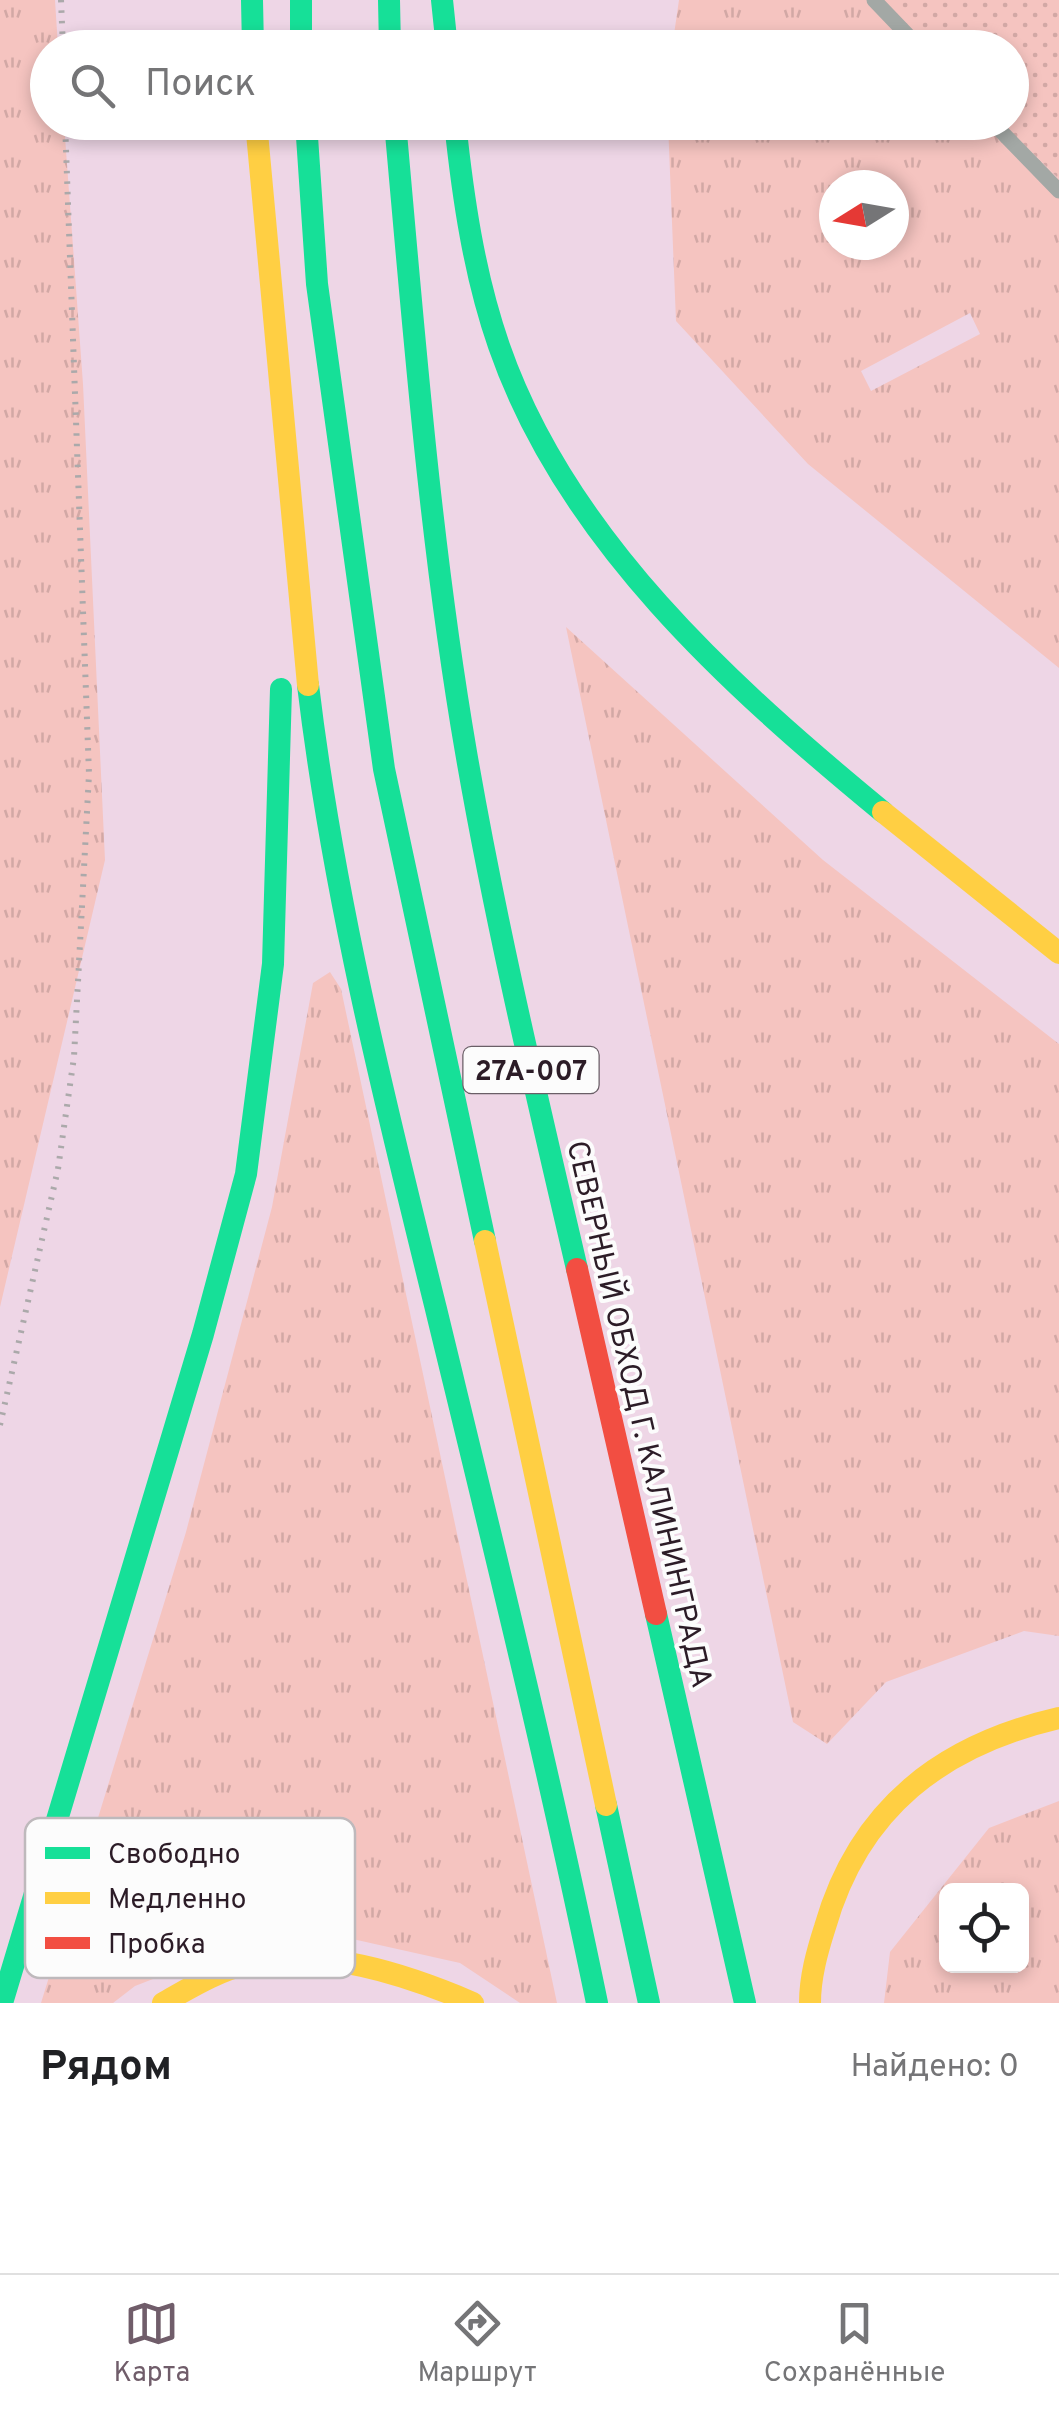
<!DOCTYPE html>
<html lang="ru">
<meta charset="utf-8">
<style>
:root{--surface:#fff;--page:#f2f2f2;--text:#202124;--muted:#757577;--line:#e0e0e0;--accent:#705d6a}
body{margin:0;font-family:Overpass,sans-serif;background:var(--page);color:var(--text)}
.controls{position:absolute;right:30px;bottom:30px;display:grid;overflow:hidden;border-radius:15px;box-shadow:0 5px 15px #0003}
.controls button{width:90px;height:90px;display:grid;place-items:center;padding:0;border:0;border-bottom:2px solid var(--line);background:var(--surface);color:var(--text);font:50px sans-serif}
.compass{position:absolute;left:819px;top:170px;width:90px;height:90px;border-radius:50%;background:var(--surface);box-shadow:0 5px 15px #0003;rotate:259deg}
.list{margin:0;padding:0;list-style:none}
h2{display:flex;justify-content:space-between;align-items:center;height:130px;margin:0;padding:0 40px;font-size:42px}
h2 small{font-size:32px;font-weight:400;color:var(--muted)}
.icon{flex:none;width:55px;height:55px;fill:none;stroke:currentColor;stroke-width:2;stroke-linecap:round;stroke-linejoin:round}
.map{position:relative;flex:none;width:1059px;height:2003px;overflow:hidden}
.search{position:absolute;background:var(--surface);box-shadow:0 5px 15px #0003;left:30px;right:30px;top:30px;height:110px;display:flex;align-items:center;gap:25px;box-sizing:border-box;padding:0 35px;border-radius:55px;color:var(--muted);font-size:38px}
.sheet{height:270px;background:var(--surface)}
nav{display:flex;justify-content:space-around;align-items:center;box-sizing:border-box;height:140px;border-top:2px solid var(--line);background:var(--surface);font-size:28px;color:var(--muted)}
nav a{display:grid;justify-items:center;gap:5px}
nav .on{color:var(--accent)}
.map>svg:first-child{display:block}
.grass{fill:url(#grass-tufts);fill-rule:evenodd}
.garden{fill:url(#garden-dots)}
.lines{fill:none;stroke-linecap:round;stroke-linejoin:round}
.path{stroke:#aba9aa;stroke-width:6;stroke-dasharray:2.5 8;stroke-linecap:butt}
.lane{stroke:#a3a8a5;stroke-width:15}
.fast{stroke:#16e098;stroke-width:22}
.slow{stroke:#ffcf43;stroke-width:22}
.jam{stroke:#f24e42;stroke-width:22}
.labels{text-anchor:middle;stroke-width:8;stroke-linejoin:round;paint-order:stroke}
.shield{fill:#fcfcfc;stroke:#6a5f67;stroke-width:2.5}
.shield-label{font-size:28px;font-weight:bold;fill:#2c1c27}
.street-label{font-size:30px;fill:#2c1c27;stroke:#fcfcfc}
.key{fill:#fcfcfc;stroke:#beb9bc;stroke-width:2.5}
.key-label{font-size:28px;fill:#2c1c27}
</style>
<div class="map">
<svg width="1059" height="2003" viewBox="0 0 1059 2003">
<defs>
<pattern id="grass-tufts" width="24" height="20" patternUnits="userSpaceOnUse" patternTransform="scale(2.5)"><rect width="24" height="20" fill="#f5c4c0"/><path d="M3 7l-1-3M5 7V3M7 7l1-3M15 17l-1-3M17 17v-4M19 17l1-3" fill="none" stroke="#d2a8a5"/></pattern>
<pattern id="garden-dots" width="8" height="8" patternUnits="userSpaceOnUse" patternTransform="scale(2.5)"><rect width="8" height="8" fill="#f5c4c0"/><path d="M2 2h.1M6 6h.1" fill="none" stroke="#d2a8a5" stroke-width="1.8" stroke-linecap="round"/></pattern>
</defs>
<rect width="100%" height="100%" fill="#eed6e6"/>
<!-- grass -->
<g class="grass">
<polygon points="0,0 55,0 58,47 48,48 48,122 64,123 83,384 105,860 0,1307"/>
<polygon points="679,0 883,0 929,47 672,48"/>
<path d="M 668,123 L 1002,123 L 1059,179 L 1059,668 L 808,464 L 676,321 ZM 834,185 L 894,185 L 894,245 L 834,245 ZM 970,313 L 980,334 L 871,391 L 861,371 Z"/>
<polygon points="566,627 823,860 1059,1044 1059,1636 1024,1631 886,1682 827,1744 793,1722"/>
<polygon points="330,972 341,989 557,2003 520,2003 460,1963 339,1936 251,1941 135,1986 113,2003 41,2003 186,1532 272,1207 313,983"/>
<path d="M 1059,1801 L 1059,2003 L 884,2003 L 890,1952 L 989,1828 ZM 946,1890 L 1022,1890 L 1022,1966 L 946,1966 Z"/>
</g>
<!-- garden -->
<polygon class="garden" points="883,0 1059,0 1059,179 1002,123 1012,122 1012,48 929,47"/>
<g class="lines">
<!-- path -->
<g class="path">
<polyline points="61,0 63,48"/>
<polyline points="0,1425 58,1169 74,1057 89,774 65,122"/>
</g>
<!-- lane -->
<g class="lane">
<polyline points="874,0 920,48"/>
<polyline points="992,122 1059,191"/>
</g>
<!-- fast -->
<g class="fast">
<polyline points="252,0 253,48"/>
<polyline points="301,0 301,48"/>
<polyline points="389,0 390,48"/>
<polyline points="442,0 447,48"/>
<polyline points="306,122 317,284 384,769 485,1241"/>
<path d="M 395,122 C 414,333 430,543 466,752 C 496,926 537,1097 577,1269"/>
<path d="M 455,122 C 463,198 474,274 499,346 C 566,539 730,686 883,812"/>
<path d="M 308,685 C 333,895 385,1103 436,1309 C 492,1540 549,1770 597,2003"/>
<polyline points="656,1614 745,2003"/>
<polyline points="606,1805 649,2003"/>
<polyline points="2,2003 203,1334 246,1174 273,964 281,689"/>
</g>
<!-- slow -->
<g class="slow">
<polyline points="256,122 308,685"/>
<polyline points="883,812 1059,953"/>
<polyline points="485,1241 606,1805"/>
<path d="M 163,2003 C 190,1988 217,1971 247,1964 C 321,1946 405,1974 473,2003"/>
<path d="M 810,2003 C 810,1977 817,1952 825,1927 C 859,1808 942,1745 1059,1718"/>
</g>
<!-- jam -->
<polyline class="jam" points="577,1269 656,1614"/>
</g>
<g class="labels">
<!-- shield labels -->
<rect class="shield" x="463.5" y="1047" width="135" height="46" rx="8"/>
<g class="shield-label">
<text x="531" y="1080">27А-007</text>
</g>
<!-- street labels -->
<g class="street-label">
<text transform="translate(640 1414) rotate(77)" y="10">СЕВЕРНЫЙ ОБХОД Г. КАЛИНИНГРАДА</text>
</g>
</g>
<!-- legend -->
<rect x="25" y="1818" width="330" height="160" rx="15" class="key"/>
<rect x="45" y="1847" width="45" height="12" fill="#16e098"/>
<rect x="45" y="1892" width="45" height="12" fill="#ffcf43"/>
<rect x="45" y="1937" width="45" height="12" fill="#f24e42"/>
<g class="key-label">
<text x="108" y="1863">Свободно</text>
<text x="108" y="1908">Медленно</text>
<text x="108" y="1953">Пробка</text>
</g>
</svg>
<div class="controls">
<button><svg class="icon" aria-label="locate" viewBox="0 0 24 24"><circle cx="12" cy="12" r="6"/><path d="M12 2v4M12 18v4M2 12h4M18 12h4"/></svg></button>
</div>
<svg class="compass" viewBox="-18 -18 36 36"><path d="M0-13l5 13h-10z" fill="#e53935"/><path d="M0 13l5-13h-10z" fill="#757577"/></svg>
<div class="search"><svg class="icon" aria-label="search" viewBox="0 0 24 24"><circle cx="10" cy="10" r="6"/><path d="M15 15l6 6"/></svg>Поиск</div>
</div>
<section class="sheet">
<h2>Рядом<small>Найдено: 0</small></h2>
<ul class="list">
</ul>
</section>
<nav>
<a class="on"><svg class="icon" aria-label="map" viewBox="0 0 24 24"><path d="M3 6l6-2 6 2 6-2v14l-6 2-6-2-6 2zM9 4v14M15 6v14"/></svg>Карта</a>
<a><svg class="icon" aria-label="directions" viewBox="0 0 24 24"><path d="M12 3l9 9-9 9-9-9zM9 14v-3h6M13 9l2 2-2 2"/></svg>Маршрут</a>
<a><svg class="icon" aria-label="saved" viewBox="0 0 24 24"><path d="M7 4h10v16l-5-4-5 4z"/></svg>Сохранённые</a>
</nav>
